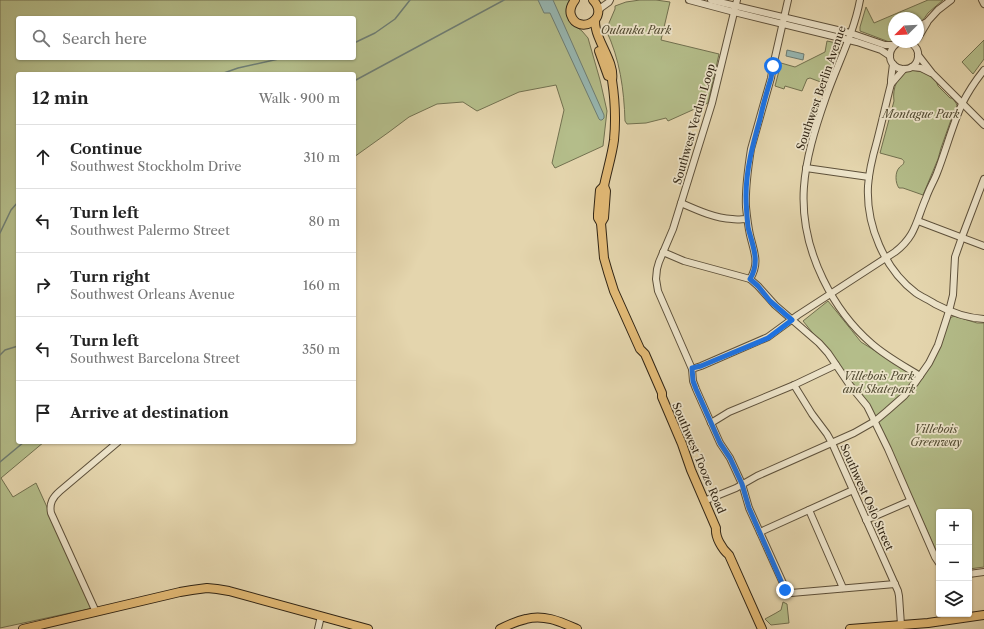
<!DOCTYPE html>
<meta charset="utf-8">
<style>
:root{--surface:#fff;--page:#f2f2f2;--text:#222;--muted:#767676;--line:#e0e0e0}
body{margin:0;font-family:"Libre Caslon Text",serif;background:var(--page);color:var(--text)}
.controls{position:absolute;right:12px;bottom:12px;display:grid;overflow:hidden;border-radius:4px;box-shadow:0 1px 3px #0004}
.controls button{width:36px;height:36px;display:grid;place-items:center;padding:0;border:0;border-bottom:1px solid var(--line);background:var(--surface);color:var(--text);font:20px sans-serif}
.compass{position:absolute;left:888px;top:12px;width:36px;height:36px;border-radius:50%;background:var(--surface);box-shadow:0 1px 3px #0004;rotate:246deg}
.stop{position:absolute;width:12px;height:12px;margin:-9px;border:3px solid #1a73e8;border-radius:50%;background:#fff}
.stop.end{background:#1a73e8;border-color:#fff;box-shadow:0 1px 4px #0008}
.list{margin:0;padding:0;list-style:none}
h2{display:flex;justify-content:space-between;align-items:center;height:52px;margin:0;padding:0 16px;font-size:17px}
h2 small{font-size:13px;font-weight:400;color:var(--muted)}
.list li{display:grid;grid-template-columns:26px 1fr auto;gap:12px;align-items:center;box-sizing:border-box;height:64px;padding:0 16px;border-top:1px solid var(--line)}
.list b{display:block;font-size:15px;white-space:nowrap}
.list p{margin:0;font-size:13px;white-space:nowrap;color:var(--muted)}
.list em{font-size:13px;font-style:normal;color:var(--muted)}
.icon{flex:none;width:22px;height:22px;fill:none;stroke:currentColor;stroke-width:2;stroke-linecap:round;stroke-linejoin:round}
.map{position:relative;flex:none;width:984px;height:629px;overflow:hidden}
.search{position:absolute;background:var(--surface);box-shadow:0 1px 3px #0004;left:16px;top:16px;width:340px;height:44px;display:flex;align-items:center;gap:10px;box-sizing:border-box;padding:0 14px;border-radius:4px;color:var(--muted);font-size:15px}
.panel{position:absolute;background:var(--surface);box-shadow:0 1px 3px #0004;left:16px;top:72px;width:340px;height:372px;border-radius:4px}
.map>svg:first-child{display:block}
.green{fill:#b4bd8a;stroke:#727150;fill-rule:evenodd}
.water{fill:#97b7b2;stroke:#6e7d73}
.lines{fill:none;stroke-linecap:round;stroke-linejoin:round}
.stream{stroke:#6e7d73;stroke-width:1.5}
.minor-casing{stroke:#5e513b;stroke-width:8}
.major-casing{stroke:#312515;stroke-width:10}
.minor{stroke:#ede4ca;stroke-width:6}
.major{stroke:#e2ba76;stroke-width:8}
.route{stroke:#1a73e8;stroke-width:5}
.labels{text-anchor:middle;stroke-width:3.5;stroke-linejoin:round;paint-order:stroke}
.park-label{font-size:11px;font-style:italic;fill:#524b32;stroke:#ede4ca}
.street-label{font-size:11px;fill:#312515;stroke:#ede4ca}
</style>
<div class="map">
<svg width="984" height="629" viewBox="0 0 984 629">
<rect width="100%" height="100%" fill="#e4d5ad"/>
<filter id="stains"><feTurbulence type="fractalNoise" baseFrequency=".005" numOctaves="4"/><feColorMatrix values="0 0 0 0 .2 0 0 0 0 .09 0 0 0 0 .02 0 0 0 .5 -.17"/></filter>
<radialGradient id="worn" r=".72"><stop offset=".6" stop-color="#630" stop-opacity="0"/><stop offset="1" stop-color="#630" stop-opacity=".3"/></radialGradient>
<!-- green -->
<g class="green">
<path d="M 0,0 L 570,0 L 568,6 L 574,25 L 582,31 L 588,38 L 600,80 L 607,111 L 603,146 L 555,168 L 552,163 L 564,110 L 556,85 L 519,92 L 477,111 L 463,102 L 437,104 L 409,117 L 389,132 L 354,157 L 354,74 L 18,74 L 18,442 L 44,442 L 1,478 L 13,497 L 36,483 L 93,608 L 0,628 ZM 18,18 L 354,18 L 354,58 L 18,58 Z"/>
<path d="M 640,0 L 656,0 L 670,2 L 661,40 L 719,54 L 708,103 L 668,121 L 666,118 L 646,123 L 627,124 L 625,121 C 624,90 620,59 606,30 L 615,9 L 615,6 L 626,2 Z"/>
<polygon points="928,0 943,0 928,13 918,27 918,18 894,18 894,42 892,43 860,31 860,27 866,7 874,23"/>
<polygon points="984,40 984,59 973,74 962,62"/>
<polygon points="827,41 841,44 836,59 826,84 810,78 807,79 802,91 785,86 784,89 775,86 781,63 795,67 825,52"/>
<path d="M 911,70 C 922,71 935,74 938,86 L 950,98 L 952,98 C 959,105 959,110 952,117 L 941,148 L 938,159 L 923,195 L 903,188 L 899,188 C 895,183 895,172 899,168 C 901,165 903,166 904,162 C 904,161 903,160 902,159 L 880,153 L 894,101 C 892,88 898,73 911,70 Z"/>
<polygon points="828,301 861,342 917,377 900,396 876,417 829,353 803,321"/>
<polygon points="954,316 977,323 984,323 984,567 969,569 969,512 939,512 939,557 878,422 879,421 919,382 949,320 950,318"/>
<polygon points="783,602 787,604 789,623 771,625 765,619 776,613 781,610"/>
</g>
<!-- water -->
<g class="water">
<polygon points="538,0 553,0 604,115 604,118 602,120 600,120 599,119 550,13 544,13"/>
<polygon points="787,50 804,54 803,60 786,56"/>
</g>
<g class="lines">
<!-- stream -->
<g class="stream">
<polyline points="354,43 375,33 395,19 410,0"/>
<polyline points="221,74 238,68 283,58"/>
<polyline points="354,81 504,0"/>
<polyline points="0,233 11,210 18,202"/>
<polyline points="0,355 5,350 18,346"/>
<polyline points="0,462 24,442"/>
</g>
<!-- minor casing -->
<g class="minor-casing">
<g id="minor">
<polyline points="689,0 734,12 857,42 881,50 890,56"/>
<polyline points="711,0 850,33 885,45 894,45"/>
<polyline points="737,0 712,103 673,229 659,262 657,269 656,279 658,291 692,369 693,381 696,389 720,443 730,458 742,484 749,508 787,592 791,593 895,584"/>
<path d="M 860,0 C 854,33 837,65 826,97 C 803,163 791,213 823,279 C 835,304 851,326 872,344 C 887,357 904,366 920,376"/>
<polyline points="982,0 984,4"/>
<polyline points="598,11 602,7 609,2 610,0"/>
<polyline points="918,29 923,24 927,22 938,10 951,0"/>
<polyline points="918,38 927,23"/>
<path d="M 899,42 C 894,45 891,48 890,54 C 888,72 916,75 918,57 C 919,50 915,45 909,42"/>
<polyline points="918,55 932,73 984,125"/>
<path d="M 893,64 L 891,80 L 891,84 C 886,103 882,122 877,141 C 873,155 869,170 868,186 C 866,225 884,269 916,293 C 922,297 929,300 935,304 C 950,312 966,318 984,319"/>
<polyline points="912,67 921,68 931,73"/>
<polyline points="891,84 904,69"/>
<polyline points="806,168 869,177"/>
<path d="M 681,203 C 697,210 714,218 732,219 C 737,220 742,219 747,219"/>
<polyline points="918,221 984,246"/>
<polyline points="663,252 684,261 750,279 758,286 775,305 819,343 828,353 849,384 867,406 870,412 888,449 935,557 939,563"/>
<path d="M 750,279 C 760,263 754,252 750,235 C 748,226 747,217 746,207 C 745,187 748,168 751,149 L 771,78 L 773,66 L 788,0"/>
<path d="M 692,369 L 701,366 L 768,337 L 798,315 L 895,252 C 916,236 916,221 926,198 C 929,189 934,181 937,173 C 946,150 952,126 962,104 C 968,92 976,80 984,70"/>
<polyline points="794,385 812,414 827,434 832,443 898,591 899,596 901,625"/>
<polyline points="711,423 729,412 794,385 836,365"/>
<polyline points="704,501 736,488 757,476 854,433 875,421 887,411 904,396 915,383 929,363 938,345 949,311 953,295 955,257 962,237 984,179"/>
<polyline points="809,510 843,588"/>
<polyline points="866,520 910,501"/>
<polyline points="760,532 853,490"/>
<polyline points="969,574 984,572"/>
<path d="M 96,612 L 51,513 C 49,503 53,497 60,491 L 118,442"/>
<polyline points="318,629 321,616"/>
</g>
</g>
<!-- major casing -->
<g class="major-casing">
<g id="major">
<path d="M 575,0 C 572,4 569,9 571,15 C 578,36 611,19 593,0"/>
<path d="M 595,20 C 595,23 595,26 596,29 C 599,44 615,64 612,80 C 615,100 616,120 614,140 C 612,155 607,171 604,186 L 600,190 L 598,214 L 598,218 L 601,223 L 604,258 L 608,272 L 614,291 L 640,349 L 645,354 L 662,393 L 662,397 L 682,444 L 691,470 L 716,528 C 715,537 722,549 729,555 L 762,629"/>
<polyline points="599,51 608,76"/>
<polyline points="601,223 604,218 606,191 604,186"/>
<polyline points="23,629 180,592 192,590 207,588 217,589 229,591 368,629"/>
<path d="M 500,629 C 508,625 517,621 526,619 C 544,614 561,622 577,629"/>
<polyline points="850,629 928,623 984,615"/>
</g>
</g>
<!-- minor -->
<use href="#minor" class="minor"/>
<!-- major -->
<use href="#major" class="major"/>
</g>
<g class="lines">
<!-- route -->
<path class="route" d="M 773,66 L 771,78 C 767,91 763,105 760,119 C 753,144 746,169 746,196 C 746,206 747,217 748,227 C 752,245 761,261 750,279 L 758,286 L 770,301 L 792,320 L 768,338 L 701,366 L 692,368 L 693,381 L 696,389 L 720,443 L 730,458 L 742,484 L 749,508 L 785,590"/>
</g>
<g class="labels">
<!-- park labels -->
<g class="park-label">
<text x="636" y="34">Oulanka Park</text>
<text x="921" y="118">Montague Park</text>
<text x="879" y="380">Villebois Park<tspan x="879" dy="13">and Skatepark</tspan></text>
<text x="936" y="433">Villebois<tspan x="936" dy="13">Greenway</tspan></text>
</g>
<!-- street labels -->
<g class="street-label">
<text transform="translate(821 88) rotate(-71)" y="4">Southwest Berlin Avenue</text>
<text transform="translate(694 124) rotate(-74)" y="4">Southwest Verdun Loop</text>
<text transform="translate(699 458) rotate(67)" y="4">Southwest Tooze Road</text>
<text transform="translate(867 497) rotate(66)" y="4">Southwest Oslo Street</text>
</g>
</g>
<rect width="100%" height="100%" filter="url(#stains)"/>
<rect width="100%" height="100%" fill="url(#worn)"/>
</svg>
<div class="controls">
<button>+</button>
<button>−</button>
<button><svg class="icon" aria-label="layers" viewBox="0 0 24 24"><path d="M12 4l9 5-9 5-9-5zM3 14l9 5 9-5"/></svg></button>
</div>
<svg class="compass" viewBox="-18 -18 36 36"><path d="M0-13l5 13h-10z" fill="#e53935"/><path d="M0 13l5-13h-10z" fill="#767676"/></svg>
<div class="stop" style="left:773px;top:66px"></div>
<div class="stop end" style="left:785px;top:590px"></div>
<div class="search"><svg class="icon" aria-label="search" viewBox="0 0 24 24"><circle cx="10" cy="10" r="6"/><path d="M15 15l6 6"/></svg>Search here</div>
<section class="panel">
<h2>12 min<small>Walk · 900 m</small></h2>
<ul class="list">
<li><svg class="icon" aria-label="ahead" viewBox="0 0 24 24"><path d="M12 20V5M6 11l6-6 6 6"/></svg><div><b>Continue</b><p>Southwest Stockholm Drive</p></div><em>310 m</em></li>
<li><svg class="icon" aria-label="left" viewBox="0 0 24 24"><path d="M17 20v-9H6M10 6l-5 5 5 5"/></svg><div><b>Turn left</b><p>Southwest Palermo Street</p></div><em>80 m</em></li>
<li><svg class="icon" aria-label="right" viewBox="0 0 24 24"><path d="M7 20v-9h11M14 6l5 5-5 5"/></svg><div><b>Turn right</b><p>Southwest Orleans Avenue</p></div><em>160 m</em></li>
<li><svg class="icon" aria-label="left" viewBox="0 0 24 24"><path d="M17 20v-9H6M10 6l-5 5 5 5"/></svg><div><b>Turn left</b><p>Southwest Barcelona Street</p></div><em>350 m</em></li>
<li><svg class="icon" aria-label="arrive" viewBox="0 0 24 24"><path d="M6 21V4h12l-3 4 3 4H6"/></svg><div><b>Arrive at destination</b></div></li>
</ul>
</section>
</div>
